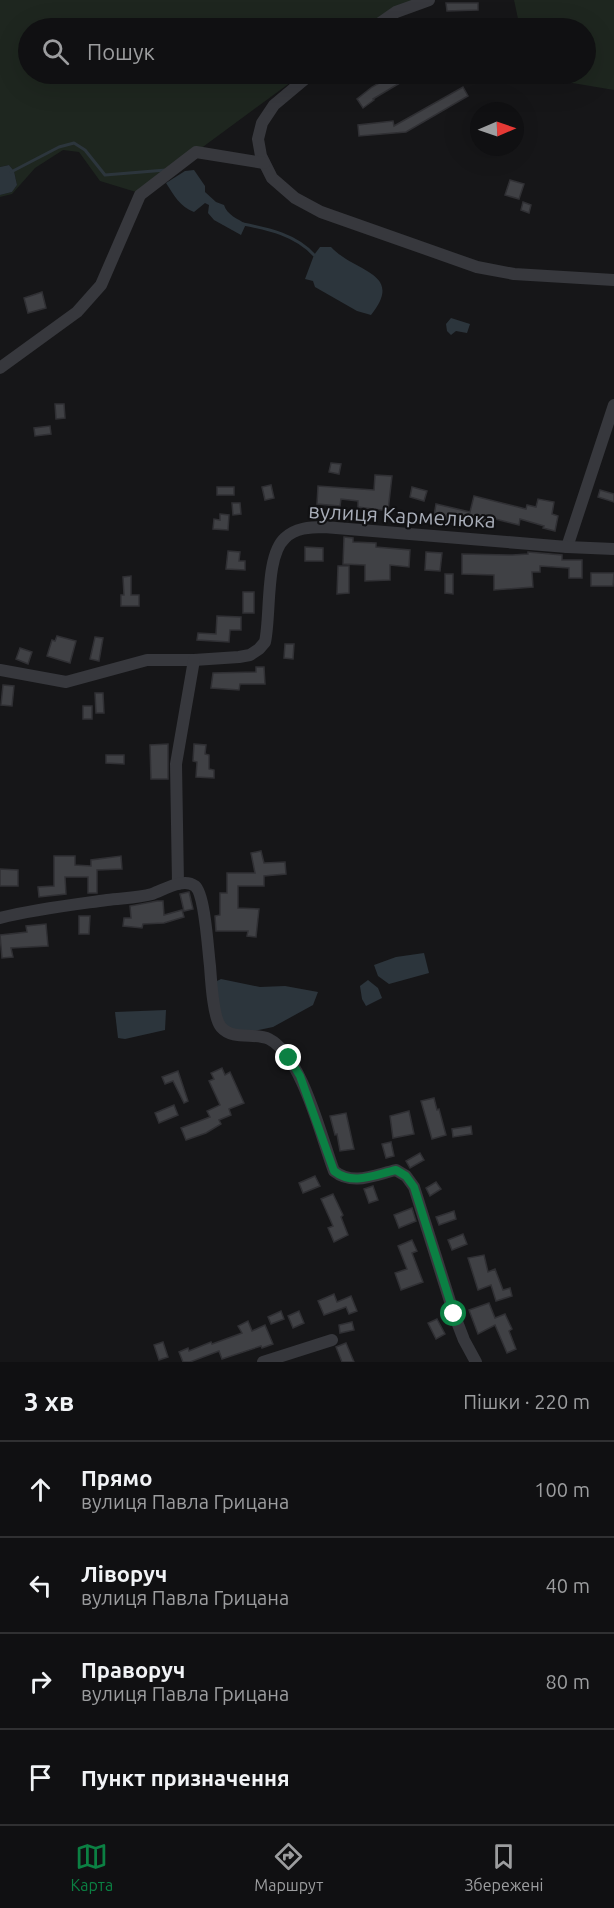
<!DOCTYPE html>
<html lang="uk">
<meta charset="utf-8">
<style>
:root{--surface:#101012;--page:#1e1e20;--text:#f1f3f6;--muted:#9c9d9f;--line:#303032;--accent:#0b8043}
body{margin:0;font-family:Ubuntu,sans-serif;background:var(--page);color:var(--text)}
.compass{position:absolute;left:470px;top:102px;width:54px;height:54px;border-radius:50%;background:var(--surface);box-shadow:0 6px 24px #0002;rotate:88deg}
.stop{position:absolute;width:18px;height:18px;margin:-14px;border:4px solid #0b8043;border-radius:50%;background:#fff}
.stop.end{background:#0b8043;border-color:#fff;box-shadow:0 2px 6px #0008}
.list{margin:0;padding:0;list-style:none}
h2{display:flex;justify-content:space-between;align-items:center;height:78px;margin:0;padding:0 24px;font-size:26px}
h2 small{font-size:20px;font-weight:400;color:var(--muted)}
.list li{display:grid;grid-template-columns:39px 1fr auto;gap:18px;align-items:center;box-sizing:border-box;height:96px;padding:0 24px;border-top:2px solid var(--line)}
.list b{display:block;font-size:22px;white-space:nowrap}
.list p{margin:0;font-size:20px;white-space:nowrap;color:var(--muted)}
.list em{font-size:20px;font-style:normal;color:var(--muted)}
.icon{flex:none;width:33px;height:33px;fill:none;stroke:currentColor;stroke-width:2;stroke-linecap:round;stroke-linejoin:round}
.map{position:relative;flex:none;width:614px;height:1362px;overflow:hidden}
.search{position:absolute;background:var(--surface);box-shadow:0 6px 24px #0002;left:18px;right:18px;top:18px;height:66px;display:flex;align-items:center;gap:15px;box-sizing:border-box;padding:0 21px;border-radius:33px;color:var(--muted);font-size:22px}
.sheet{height:462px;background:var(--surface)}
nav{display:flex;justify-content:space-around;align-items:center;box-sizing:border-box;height:84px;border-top:2px solid var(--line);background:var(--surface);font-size:16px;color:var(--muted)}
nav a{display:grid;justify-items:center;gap:3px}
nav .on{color:var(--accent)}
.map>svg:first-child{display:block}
.green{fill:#1e261f}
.water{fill:#2c353c}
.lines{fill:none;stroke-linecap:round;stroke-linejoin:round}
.stream{stroke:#2c353c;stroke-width:3}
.building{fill:#404145;stroke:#303034;stroke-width:1.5}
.minor{stroke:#37383d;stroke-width:12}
.route{stroke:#0b8043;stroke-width:8}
.labels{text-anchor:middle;stroke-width:4.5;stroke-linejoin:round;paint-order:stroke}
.street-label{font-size:21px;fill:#a8adb8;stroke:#111113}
</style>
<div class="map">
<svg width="614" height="1362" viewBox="0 0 614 1362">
<rect width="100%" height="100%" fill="#161618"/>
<!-- green -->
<g class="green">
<polygon points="0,0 413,0 371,28 28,28 28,74 302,74 196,152 136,192 100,181 79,152 63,150 35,168 12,194 0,197 0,195 12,192 17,185 14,171 9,165 0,167"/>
<polygon points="514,0 614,0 614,90 531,76 531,74 586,74 586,28 520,28"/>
</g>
<!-- water -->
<g class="water">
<polygon points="481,19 483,28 451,28 451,25"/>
<polygon points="9,165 14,171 17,185 12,192 0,195 0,167"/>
<path d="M 194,170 L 205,186 L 205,192 L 216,202 L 224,205 C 227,215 238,219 246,224 L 241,235 L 214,220 L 208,213 L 209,205 L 205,203 L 194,212 C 180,207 174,195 166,183 L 185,171 Z"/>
<path d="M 320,247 L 331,247 C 355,273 405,272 371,315 L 357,311 L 315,287 L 313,281 L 305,279 L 314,255 Z"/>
<polygon points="451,318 470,324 467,333 456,331 451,335 447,331 446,324"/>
<polygon points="424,953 429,973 389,984 378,976 374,965 396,957"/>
<polygon points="221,979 260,987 285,986 318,992 313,1005 273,1027 249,1032 230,1029 219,1020 215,982"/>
<polygon points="368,980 378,988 382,998 366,1006 362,999 360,986"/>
<polygon points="166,1010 165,1030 125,1039 118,1038 115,1012"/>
</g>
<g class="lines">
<!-- stream -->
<g class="stream">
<polyline points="11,172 59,147 74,143 85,150 105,175 166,170"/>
<path d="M 243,224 C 269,229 296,235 314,255"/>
</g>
</g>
<!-- building -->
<g class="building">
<polygon points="446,3 478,3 478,10 447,11"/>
<polygon points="395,74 415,74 373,99 374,100 363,108 357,99 372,87"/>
<polygon points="463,87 468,96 406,132 359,136 358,125 393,121 394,126"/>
<polygon points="510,180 524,184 519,199 505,195"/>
<polygon points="523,202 531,205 529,213 521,210"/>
<polygon points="42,292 46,308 28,313 24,298"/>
<polygon points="55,404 64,404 65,418 56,419"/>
<polygon points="50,426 51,434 35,436 34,428"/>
<polygon points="331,463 341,464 339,474 329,472"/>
<polygon points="375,475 392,476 388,511 358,507 358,501 341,499 340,506 317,504 318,486 374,490"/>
<polygon points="271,485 274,498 265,500 262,487"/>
<rect x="217" y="487" width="17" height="8"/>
<polygon points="412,487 427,491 424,501 410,497"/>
<polygon points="600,490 614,494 614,502 598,497"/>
<polygon points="474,496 526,509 527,505 536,507 538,499 554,502 552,514 558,516 555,531 543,528 544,526 520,519 519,525 495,519 493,524 458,517 457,525 444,522 445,518 434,516 436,504 470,512"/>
<polygon points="232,503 240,503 241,514 233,515"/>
<polygon points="220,514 229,515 228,530 213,529 214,519 220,520"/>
<polygon points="344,537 353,538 353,542 376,543 376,547 410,550 409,567 390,565 390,580 365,581 365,565 343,564"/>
<polygon points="305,547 323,548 323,561 305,561"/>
<polygon points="228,551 240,552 239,561 245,561 245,570 226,569"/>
<polygon points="426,552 442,553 440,571 425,570"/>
<polygon points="528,552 562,555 562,560 582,560 582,578 569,578 569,568 540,566 540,572 532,572 533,587 494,590 494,575 462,574 462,554 512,555 528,554"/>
<polygon points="338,566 349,566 349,593 337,594"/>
<polygon points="591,573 614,573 613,586 591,586"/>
<polygon points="445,574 453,574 453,594 445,593"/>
<polygon points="131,576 131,595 139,595 139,606 121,606 121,595 124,595 123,577"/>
<rect x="243" y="592" width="11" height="21"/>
<polygon points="217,616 241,617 241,630 230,630 229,642 197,640 198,633 216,634"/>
<polygon points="57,636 76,641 70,663 47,656 52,640 55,641"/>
<polygon points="95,637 103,638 99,661 90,659"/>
<polygon points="285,644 294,644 293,659 284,658"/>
<polygon points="20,648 32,652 28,664 16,659"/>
<polygon points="256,667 264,667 265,684 240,684 239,690 211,688 213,673 256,672"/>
<polygon points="3,685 14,686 12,706 1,705"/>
<polygon points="95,693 103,693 104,713 96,713"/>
<rect x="83" y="706" width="9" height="13"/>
<polygon points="168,744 168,779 151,779 150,745"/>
<polygon points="194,744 206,745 205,754 209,755 209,769 214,770 214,778 196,777 197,762 193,761"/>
<polygon points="106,755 124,755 124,764 106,763"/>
<polygon points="261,851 264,863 285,862 286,874 264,876 264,886 238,886 238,908 259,909 256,937 247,936 248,931 216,931 215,916 220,915 220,893 227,893 227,873 255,873 251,853"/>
<polygon points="54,856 75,856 75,865 91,866 91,860 121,856 122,869 97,870 97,893 88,893 88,877 65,877 66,894 39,897 38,887 54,886"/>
<polygon points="0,869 18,870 18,886 0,886"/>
<polygon points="189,892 193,909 184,911 180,894"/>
<polygon points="157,901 163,901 164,915 182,910 184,917 164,923 143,924 142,928 123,926 124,918 131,918 130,906"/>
<polygon points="79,916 90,916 89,934 79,934"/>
<polygon points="46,924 48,946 11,948 13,957 2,958 0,935 27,932 26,926"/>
<polygon points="222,1068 225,1075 230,1072 244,1103 229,1109 231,1115 219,1120 221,1124 206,1133 186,1140 181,1128 210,1117 207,1111 220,1105 209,1081 214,1079 211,1073"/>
<polygon points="178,1071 188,1101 184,1103 173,1081 165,1084 162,1077"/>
<polygon points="434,1098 437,1110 439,1109 446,1135 432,1139 421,1101"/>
<polygon points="174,1105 178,1115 159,1123 155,1113"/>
<polygon points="409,1111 414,1134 393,1138 390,1116"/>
<polygon points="346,1113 354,1149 340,1151 337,1134 335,1135 330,1116"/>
<polygon points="471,1126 472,1134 453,1137 452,1129"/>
<polygon points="391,1142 394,1156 386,1158 382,1144"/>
<polygon points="420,1153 424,1160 410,1168 406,1161"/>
<polygon points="315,1176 320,1186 303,1193 299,1183"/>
<polygon points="436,1182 441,1189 430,1196 426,1188"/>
<polygon points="373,1186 378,1200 369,1203 364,1189"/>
<polygon points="333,1194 343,1215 341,1217 348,1235 334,1242 328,1228 333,1226 321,1199"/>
<polygon points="412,1208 416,1221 399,1228 394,1215"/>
<polygon points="454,1211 456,1219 439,1225 436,1217"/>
<polygon points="463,1234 467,1244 452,1250 448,1240"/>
<polygon points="412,1240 417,1251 412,1253 423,1282 401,1290 395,1273 407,1269 398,1246"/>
<polygon points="484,1255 488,1272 495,1269 503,1290 510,1288 512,1296 496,1301 491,1285 478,1290 468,1258"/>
<polygon points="334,1294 337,1302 351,1296 357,1311 349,1314 346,1307 324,1315 318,1301"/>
<polygon points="489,1303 495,1318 505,1314 512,1329 509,1331 516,1349 507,1353 495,1325 478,1334 469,1310"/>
<polygon points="281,1311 284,1319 271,1324 268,1317"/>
<polygon points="299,1311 304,1323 293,1328 288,1316"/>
<polygon points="437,1319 445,1334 436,1339 428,1323"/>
<polygon points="248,1321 252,1331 265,1325 273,1344 262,1348 261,1346 222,1359 219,1351 190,1362 183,1362 179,1352 188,1348 189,1351 211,1342 212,1344 242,1333 238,1326"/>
<polygon points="352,1322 354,1330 340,1333 339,1325"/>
<polygon points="163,1342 168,1357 159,1360 154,1345"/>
<polygon points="346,1343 354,1362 342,1362 336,1347"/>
</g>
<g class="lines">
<!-- minor -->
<g class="minor">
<polyline points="373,28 396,12 429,0"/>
<polyline points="311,74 274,105 262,123 258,139 261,156 272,178 295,198 321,212 477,267 514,274 614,280"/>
<polyline points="0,368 77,312 101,285 140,195 196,152 264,163"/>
<polyline points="567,547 614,405"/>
<path d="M 0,670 L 66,682 L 147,660 L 194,660 L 239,657 L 250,655 L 259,649 L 265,642 C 271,615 265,556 285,538 C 295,528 310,527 324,527 L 567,547 L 614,549"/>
<polyline points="178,884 176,764 194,660"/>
<path d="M 0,918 C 35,909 71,905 107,900 C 122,898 138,898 152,894 C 164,890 183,877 195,886 C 205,894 208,951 210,966 C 211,979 213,1018 221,1027 C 233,1041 255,1032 269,1039 C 302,1056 321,1137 334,1171 C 353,1186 374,1175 396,1170 L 406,1176 L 414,1187 L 454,1314 L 464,1340 L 476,1362"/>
<polyline points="263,1362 332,1340"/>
</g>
</g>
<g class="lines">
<!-- route -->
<path class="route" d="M 289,1058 L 300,1076 L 334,1171 C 353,1186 374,1175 396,1170 L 406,1176 L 414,1187 L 454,1314"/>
</g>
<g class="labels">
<!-- street labels -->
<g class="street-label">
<text transform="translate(402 516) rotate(3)" y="7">вулиця Кармелюка</text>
</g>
</g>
</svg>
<svg class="compass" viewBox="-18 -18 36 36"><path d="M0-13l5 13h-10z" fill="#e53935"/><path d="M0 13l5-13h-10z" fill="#9c9d9f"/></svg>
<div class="stop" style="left:454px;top:1314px"></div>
<div class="stop end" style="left:289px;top:1058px"></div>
<div class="search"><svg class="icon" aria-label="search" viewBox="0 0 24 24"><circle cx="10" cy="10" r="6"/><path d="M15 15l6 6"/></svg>Пошук</div>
</div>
<section class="sheet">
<h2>3 хв<small>Пішки · 220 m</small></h2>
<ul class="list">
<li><svg class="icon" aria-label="ahead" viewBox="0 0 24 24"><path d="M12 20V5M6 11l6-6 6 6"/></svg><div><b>Прямо</b><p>вулиця Павла Грицана</p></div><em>100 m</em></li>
<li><svg class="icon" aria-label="left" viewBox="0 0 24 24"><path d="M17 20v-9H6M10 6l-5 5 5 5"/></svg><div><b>Ліворуч</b><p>вулиця Павла Грицана</p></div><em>40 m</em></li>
<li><svg class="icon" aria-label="right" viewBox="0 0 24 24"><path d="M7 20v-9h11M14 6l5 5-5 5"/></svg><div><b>Праворуч</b><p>вулиця Павла Грицана</p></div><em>80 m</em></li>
<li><svg class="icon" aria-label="arrive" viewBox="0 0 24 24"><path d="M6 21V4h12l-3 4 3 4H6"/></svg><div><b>Пункт призначення</b></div></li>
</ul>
</section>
<nav>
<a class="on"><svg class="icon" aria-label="map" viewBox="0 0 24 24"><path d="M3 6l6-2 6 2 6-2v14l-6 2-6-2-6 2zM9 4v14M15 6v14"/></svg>Карта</a>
<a><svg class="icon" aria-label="directions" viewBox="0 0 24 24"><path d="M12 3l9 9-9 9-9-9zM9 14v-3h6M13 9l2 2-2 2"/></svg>Маршрут</a>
<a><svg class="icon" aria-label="saved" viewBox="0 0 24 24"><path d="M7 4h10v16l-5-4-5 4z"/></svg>Збережені</a>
</nav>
